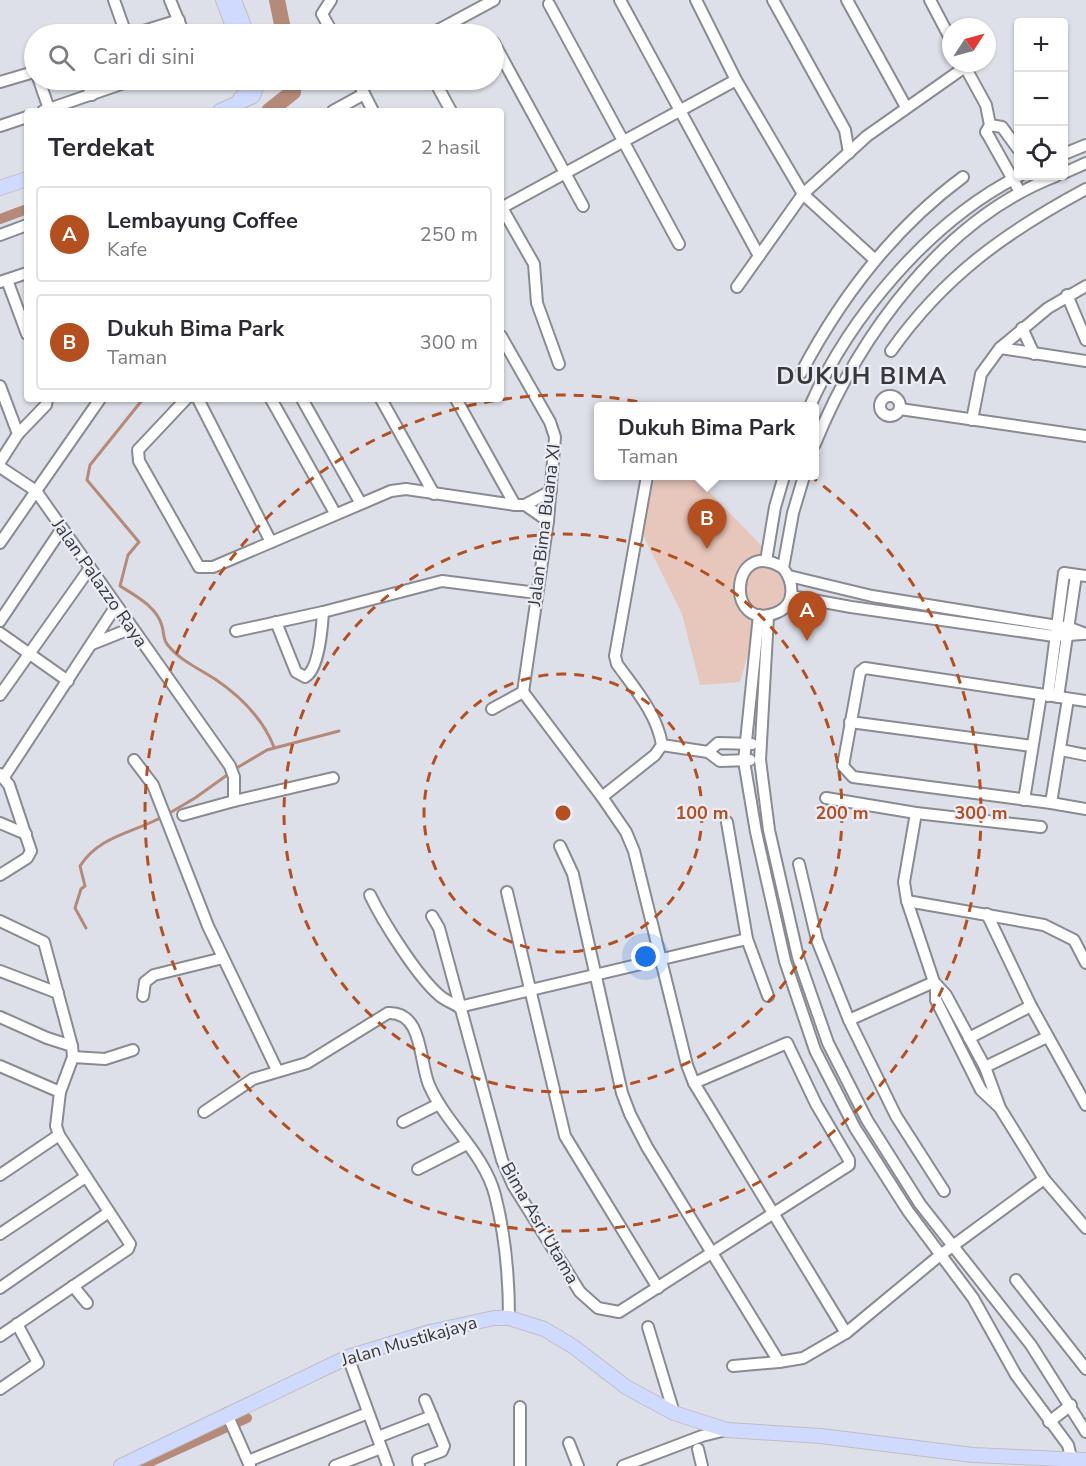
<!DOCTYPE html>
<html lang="id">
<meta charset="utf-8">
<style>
:root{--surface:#fff;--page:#f7f7f7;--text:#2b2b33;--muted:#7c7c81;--line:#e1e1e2;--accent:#b44f20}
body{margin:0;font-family:"Nunito Sans",sans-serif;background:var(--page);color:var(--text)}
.controls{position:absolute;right:18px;top:18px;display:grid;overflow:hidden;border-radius:6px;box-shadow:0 2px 4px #0004}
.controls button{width:54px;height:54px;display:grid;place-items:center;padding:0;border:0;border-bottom:2px solid var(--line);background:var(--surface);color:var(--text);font:30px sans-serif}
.compass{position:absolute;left:942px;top:18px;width:54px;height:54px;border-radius:50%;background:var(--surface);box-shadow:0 2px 4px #0004;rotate:54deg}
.you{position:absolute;left:646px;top:957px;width:21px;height:21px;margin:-15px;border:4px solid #fff;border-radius:50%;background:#1a73e8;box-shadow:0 0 0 9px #1a73e833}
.badge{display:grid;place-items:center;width:39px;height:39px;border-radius:50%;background:var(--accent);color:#fff;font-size:20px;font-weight:700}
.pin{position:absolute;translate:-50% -50px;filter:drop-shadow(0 2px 3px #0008)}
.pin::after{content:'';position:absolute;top:32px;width:21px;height:18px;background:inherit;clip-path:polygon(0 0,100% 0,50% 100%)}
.popup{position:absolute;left:594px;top:402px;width:225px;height:78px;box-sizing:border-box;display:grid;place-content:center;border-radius:6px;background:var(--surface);filter:drop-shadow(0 2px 4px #0005);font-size:20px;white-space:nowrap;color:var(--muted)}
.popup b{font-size:22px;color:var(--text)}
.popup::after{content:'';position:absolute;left:50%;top:100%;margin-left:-12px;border:12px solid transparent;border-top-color:var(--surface)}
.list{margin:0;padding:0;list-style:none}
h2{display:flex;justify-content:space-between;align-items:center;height:78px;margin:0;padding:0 24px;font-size:26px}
h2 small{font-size:20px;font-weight:400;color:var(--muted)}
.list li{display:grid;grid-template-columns:39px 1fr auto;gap:18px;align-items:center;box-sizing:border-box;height:96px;margin:0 12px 12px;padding:0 12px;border:2px solid var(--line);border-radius:6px}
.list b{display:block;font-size:22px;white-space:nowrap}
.list p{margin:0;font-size:20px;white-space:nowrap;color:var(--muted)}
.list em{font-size:20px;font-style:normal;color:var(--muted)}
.icon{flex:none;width:33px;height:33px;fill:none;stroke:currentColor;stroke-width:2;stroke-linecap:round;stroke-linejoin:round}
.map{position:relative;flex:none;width:1086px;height:1466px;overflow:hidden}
.search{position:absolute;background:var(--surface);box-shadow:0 2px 4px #0004;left:24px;top:24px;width:480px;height:66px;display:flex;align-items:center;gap:15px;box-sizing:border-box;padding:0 21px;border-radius:33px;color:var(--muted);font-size:22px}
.panel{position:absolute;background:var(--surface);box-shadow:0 2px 4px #0004;left:24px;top:108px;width:480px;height:294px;border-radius:6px}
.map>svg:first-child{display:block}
.green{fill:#e7c7bb}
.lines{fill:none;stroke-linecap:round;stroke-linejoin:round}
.stream{stroke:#b58a79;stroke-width:3}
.canal{stroke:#b58a79;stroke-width:10}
.river{stroke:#b58a79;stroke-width:16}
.minor-casing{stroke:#898b93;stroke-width:14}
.major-casing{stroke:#bfbfc0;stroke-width:16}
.minor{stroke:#fff;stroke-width:10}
.major{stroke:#d0dafe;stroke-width:14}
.ring{fill:none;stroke:#b44f20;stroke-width:3;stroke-dasharray:10 8}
.labels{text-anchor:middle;stroke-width:4.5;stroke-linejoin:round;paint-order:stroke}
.street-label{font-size:18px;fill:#37383b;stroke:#ebedf6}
.district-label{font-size:24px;font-weight:bold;letter-spacing:1.5px;fill:#37383b;stroke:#ebedf6}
.centre{fill:#b44f20;stroke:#ebedf6;stroke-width:3}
.ring-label{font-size:18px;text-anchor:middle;font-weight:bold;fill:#b44f20;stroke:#ebedf6;stroke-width:4.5;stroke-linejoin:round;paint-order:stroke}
</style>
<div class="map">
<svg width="1086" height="1466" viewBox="0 0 1086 1466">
<rect width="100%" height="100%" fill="#dee0e9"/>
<!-- green -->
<polygon class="green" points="639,476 694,476 783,568 792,589 780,611 759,615 740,682 700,685 682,614 640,529"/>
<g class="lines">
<!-- stream -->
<g class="stream">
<path d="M 143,399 L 90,465 L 87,480 L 139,542 L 128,555 L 120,586 C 136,596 157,607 162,626 C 164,632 163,639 167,644 C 179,660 198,668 215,679 C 240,696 263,719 274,747"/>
<polyline points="235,769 267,750 339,731"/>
<polyline points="168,814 195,798 230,773"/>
<path d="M 86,928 L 75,908 L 81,889 L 85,886 L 80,866 C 99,836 133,833 162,817"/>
</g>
<!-- canal -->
<g class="canal">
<polyline points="0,219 27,209"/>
<polyline points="141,1466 247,1418"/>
</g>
<!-- river -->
<g class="river">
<polyline points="277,0 284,34"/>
<polyline points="269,111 293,92 293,80"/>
</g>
<!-- minor casing -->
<g class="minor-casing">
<g id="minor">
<polyline points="114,0 126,34"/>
<polyline points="170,0 184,34"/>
<polyline points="331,0 322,14 333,34"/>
<polyline points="620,0 759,256"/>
<polyline points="696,0 736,80 803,194 874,259"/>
<polyline points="773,0 845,130 849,153"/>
<polyline points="847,0 906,107"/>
<polyline points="930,0 951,40"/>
<polyline points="549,4 679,244"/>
<polyline points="134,34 179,20"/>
<polyline points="431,34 494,0"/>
<polyline points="494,43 583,206"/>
<polyline points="963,63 986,105 990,125 986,132 988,135 1020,192"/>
<polyline points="39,80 49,109"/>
<polyline points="86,80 92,95"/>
<polyline points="357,80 373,111"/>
<polyline points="434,80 451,111"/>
<polyline points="0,82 34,72"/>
<polyline points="43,111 133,80"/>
<polyline points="333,111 364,94"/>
<polyline points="990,125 1002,127 1018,149"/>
<polyline points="0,126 27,117"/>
<polyline points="1064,154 1086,145"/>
<polyline points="1064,173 1086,163"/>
<polyline points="501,206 534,264 537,303 559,364"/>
<polyline points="501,208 736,80"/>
<polyline points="0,235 27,225"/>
<polyline points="7,280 27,334"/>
<polyline points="0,282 27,273"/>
<polyline points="1086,286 1048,308 1000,348 1086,361"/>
<polyline points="737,287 803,194 867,136 965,67"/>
<polyline points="1067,295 1086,340"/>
<polyline points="1022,328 1034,354"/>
<path d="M 891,351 C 944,276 1006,232 1086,189"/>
<path d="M 801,373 C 841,297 894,228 963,177"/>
<polyline points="0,386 18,434 0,462"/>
<circle cx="890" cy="406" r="10"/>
<polyline points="100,399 36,491 230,766 234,777 234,801 333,778"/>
<polyline points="186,399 138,450 139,461 199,567 213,567 391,491 406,489 515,505 525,505 551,491"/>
<polyline points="198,399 271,542"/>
<polyline points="271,399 335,513"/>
<polyline points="302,399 360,502"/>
<polyline points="381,399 434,494"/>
<polyline points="456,399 515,505"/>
<path d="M 810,406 C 850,316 930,221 1019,176"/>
<polyline points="900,409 1086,436"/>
<polyline points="972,420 981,374 1000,348"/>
<polyline points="18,434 46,405 47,399"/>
<path d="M 815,444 C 859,335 944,219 1056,176"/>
<polyline points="0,467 36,491 0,543"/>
<polyline points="525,505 548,521"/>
<polyline points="766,561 775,507 784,476"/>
<path d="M 783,568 C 729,534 724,636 778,612 C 796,604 794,582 783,568 L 793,513 L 804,476"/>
<polyline points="789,576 872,596 1070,628 1086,634"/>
<polyline points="791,596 851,607 1054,636 1082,634"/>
<polyline points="759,615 744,761 756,832 785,961 815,1050 855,1128 908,1211 973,1298 1016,1375 1068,1445 1073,1465"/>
<polyline points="768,616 760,760 769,830 798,957 828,1043 867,1120 920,1204 1031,1345 1086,1432"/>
<polyline points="0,621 61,530"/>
<path d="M 276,622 L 296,672 L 305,677 C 319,670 322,628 323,612"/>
<polyline points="236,631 323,612 442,581 537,593"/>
<polyline points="0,633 68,681"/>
<polyline points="92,644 132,628"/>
<polyline points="523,692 602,797 626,832 634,851 687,1065 694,1083 846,1333 939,1256 1044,1179"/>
<polyline points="0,695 90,568"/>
<polyline points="1048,696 1064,573 1086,576"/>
<polyline points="1058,697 1076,575"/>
<polyline points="1068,699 1051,803 1086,809"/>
<polyline points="492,709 523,692 548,521 555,437 550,422 501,336"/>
<polyline points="850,722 1032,746"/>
<polyline points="662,745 708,752 720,761 750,760"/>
<polyline points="1061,750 1086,755"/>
<polyline points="708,752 718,743 752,744"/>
<polyline points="134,760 153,785 208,926 277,1070"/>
<polyline points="0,774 9,785 31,851 27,858 0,875"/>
<polyline points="4,777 116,606"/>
<path d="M 602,797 L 655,755 L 662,745 C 657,714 635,689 617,664 L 615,656 L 647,476"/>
<polyline points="826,798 916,813 1041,827"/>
<polyline points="1024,800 1041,695"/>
<polyline points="1051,803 853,777 843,766 860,672 865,668 1086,701"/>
<polyline points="916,813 904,882 907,901 934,982 946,995 985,1067 1000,1108 1044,1179 1086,1228"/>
<polyline points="183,815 234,801"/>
<polyline points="727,822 747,939 768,996"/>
<polyline points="0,823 26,834"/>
<polyline points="560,846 573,874 622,1093 630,1114 647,1147 779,1362 803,1358 846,1333"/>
<polyline points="799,864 817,940 849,1020"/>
<polyline points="507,892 565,1136 658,1288"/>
<path d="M 370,895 C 383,922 417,976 439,995 C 444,1000 453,1003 459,1007"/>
<polyline points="907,901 1044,925 1074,940 1086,963"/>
<polyline points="987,914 1031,1006 1086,1105"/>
<polyline points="432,916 439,928 502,1160 513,1185 580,1292 598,1308 619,1312 849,1165 849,1160 816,1104 787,1043 694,1083"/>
<polyline points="0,921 44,942 72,1046 73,1057 60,1092 0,1066"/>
<polyline points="0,971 58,993"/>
<polyline points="934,982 849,1020 896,1116 944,1191"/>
<polyline points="936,986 936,1000 981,1090 998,1106"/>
<polyline points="143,996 145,982 154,975 223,958"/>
<polyline points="459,1007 747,939"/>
<polyline points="0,1017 47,1038 72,1046"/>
<polyline points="969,1038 1031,1006"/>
<polyline points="73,1057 105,1059 133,1050"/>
<polyline points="985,1067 1047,1037"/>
<path d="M 204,1112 L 253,1079 L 307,1063 L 388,1013 C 423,1011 419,1061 429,1085 C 446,1124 484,1153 495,1195 C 505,1234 509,1278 509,1318"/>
<polyline points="403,1122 439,1104"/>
<polyline points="418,1169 467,1144"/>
<polyline points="0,1175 59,1135"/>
<polyline points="0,1234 84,1178"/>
<polyline points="1016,1280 1086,1369"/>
<polyline points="73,1286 87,1303"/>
<polyline points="0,1288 109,1212"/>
<polyline points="648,1327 674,1413"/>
<polyline points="0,1336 128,1249 130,1244 59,1135 56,1126 60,1092"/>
<polyline points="348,1357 388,1466"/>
<polyline points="733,1366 779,1362"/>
<polyline points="0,1389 38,1363 17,1324"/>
<polyline points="520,1407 520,1466"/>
<polyline points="227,1414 250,1466"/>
<polyline points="1049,1422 1071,1405"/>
<polyline points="378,1437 432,1416"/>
<polyline points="569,1443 578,1466"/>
<polyline points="698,1449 702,1466"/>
<polyline points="248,1461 368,1413"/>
<polyline points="335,1466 381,1448"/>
<polyline points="419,1466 418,1460 442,1451 444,1446 425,1400"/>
<polyline points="623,1466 702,1436 726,1430"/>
</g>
</g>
<!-- major casing -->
<g class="major-casing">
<g id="major">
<polyline points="223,0 236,34"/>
<polyline points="234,0 247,34"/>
<polyline points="240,99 246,93 249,80"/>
<polyline points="220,111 253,96 259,80"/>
<polyline points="0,188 27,179"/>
<polyline points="121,1466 348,1357 430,1332 494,1318 509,1318 544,1329 574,1347 626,1387 674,1413 727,1430 821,1436 973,1455 1086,1460"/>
</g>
</g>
<!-- minor -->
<use href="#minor" class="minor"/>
<!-- major -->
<use href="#major" class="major"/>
</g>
<!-- distance rings -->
<g class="ring">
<circle cx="563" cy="813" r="139"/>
<circle cx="563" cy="813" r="279"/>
<circle cx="563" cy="813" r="418"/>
</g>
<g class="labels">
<!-- street labels -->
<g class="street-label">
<text transform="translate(544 525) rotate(-83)" y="6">Jalan Bima Buana XI</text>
<text transform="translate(100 583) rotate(55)" y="6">Jalan Palazzo Raya</text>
<text transform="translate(540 1223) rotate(60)" y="6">Bima Asri Utama</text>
<text transform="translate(409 1341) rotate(-16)" y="6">Jalan Mustikajaya</text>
</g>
<!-- district labels -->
<g class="district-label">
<text x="862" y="384">DUKUH BIMA</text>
</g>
</g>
<circle cx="563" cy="813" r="9" class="centre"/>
<g class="ring-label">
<text x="702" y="819">100 m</text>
<text x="842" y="819">200 m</text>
<text x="981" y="819">300 m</text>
</g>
</svg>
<div class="controls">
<button>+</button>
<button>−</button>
<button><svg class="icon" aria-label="locate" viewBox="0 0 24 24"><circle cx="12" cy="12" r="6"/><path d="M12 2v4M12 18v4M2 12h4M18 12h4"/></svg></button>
</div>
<svg class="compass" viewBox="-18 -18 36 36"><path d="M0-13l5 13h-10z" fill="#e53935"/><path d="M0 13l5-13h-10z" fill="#7c7c81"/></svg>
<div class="you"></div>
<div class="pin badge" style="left:807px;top:641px">A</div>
<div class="pin badge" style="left:707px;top:549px">B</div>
<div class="popup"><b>Dukuh Bima Park</b>Taman</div>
<div class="search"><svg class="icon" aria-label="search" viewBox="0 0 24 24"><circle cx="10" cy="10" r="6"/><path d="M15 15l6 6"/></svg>Cari di sini</div>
<section class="panel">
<h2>Terdekat<small>2 hasil</small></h2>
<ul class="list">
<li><span class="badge">A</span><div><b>Lembayung Coffee</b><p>Kafe</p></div><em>250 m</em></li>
<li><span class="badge">B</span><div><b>Dukuh Bima Park</b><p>Taman</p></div><em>300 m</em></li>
</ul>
</section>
</div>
